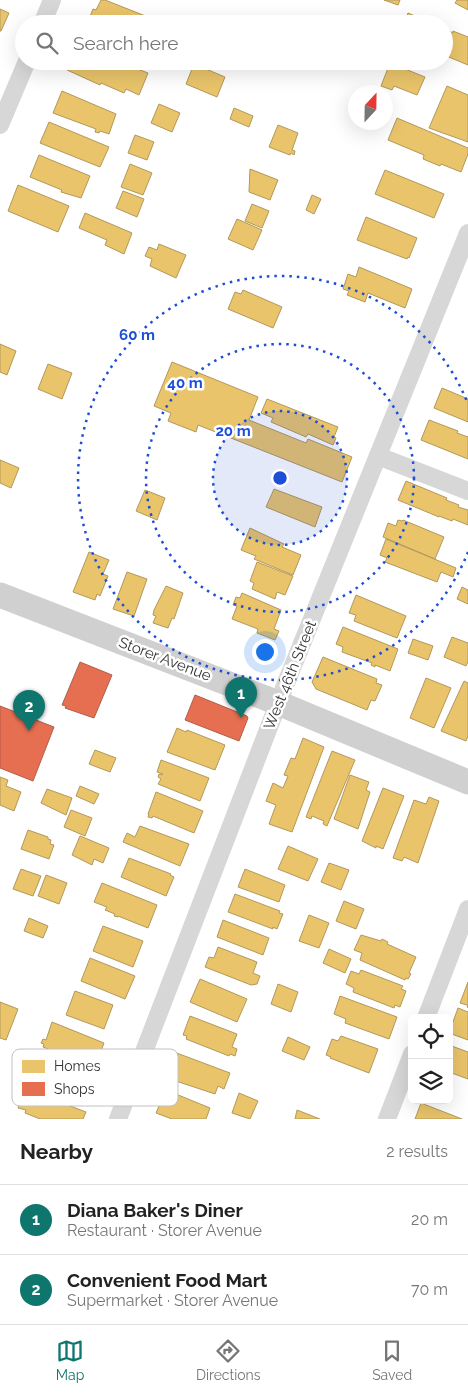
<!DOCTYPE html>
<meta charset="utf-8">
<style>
:root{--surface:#fff;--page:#f2f2f2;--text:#222;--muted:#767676;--line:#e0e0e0;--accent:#0f766e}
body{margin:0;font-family:Raleway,sans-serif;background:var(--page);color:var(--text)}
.controls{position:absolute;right:15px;bottom:15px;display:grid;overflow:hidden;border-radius:8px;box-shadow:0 5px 20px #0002}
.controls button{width:45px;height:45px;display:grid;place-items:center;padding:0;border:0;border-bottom:1px solid var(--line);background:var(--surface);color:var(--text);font:25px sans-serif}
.compass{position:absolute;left:348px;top:85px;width:45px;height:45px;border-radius:50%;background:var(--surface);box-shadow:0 5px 20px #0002;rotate:22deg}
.you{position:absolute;left:264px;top:651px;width:18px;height:18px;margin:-12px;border:4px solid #fff;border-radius:50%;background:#1a73e8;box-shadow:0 0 0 8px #1a73e833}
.badge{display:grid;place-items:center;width:32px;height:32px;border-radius:50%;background:var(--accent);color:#fff;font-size:16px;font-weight:700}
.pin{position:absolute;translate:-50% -41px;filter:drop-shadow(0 1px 2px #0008)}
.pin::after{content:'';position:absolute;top:26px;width:18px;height:15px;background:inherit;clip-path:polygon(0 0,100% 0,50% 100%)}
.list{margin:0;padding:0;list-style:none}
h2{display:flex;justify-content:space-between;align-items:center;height:65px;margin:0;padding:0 20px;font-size:21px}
h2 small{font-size:16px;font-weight:400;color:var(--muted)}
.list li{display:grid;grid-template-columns:32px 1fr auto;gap:15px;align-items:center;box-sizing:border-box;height:70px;padding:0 20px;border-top:1px solid var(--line)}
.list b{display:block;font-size:19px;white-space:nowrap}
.list p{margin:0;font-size:16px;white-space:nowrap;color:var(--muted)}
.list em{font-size:16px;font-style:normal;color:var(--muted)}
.icon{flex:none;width:28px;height:28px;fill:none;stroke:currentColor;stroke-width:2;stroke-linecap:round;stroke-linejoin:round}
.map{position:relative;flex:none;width:468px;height:1119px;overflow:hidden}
.search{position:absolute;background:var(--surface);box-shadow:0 5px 20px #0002;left:15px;right:15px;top:15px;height:55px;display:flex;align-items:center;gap:12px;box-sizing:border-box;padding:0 18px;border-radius:28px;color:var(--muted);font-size:19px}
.sheet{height:205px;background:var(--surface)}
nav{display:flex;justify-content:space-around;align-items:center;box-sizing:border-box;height:70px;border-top:1px solid var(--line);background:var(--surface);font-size:14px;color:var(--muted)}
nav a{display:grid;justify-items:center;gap:2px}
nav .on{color:var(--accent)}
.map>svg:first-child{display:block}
.homes{fill:#e9c46a;stroke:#b2985a}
.shops{fill:#e76f51;stroke:#b15d48}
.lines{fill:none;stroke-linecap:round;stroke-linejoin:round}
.street{stroke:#d7d7d7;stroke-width:18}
.secondary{stroke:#d0d0d0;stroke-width:25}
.ring{fill:none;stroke:#1d4ed8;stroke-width:2.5;stroke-dasharray:2.5 5}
.labels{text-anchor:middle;stroke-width:5;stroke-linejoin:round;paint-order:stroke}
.street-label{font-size:15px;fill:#333;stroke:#fff}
.key{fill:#fff;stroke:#c2c2c2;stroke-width:1}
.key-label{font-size:14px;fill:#333}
.centre{fill:#1d4ed8;stroke:#fff;stroke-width:2.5}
.ring-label{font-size:15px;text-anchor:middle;font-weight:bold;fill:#1d4ed8;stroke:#fff;stroke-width:5;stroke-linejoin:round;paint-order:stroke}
</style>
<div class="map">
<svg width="468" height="1119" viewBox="0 0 468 1119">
<rect width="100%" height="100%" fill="#fff"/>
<!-- homes -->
<g class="homes">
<polygon points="101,0 105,0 148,17 154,21 153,24 87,24 93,9 96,10"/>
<polygon points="384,0 400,0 398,5"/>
<polygon points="457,0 468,0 468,10 455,3"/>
<polygon points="0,9 9,13 1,31 0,31"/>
<polygon points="408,13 434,24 404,24"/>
<polygon points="359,17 375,24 356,24"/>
<polygon points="444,28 453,33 453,31 468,37 468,65 444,55"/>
<polygon points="71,61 117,61 148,73 139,95 126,89 124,93 101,83 100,85 67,70"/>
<polygon points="390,63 425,77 417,95 394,86 392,90 381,86"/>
<polygon points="194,64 225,77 217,97 186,84"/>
<polygon points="447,86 468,95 468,142 429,128"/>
<polygon points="62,91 116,114 109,134 100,131 99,133 95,132 96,129 53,113"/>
<polygon points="159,104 180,113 172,132 151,123"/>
<polygon points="234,108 253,116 249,127 230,119"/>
<polygon points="397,118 468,148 468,154 461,172 441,164 440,166 423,159 424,155 388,140"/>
<polygon points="49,122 109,147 100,167 40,143"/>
<polygon points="278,125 298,133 292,150 295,151 294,155 291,153 290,155 269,147"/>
<polygon points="135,135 154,142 147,160 128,153"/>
<polygon points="39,155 90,176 81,198 61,192 62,190 30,177"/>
<polygon points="130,164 152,173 143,195 121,187"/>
<polygon points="250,169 278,180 270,200 249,192"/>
<polygon points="385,170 444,194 434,218 375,194"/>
<polygon points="18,185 69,206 58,232 8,211"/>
<polygon points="123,191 144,199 137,217 116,208"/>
<polygon points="312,195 321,199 314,214 306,210"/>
<polygon points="252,204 269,211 262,228 245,221"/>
<polygon points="85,213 132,233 124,254 105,245 107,240 79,228"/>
<polygon points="366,217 417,238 409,258 408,257 407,259 357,240"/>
<polygon points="237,219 262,230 253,250 228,239"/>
<polygon points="159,244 186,255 176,278 150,266 152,259 145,256 149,247 157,250"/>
<polygon points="359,267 412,289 405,308 368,293 365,302 347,295 349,291 343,289 348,274 356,277"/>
<polygon points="243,290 282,307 273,328 228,309 235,292 241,294"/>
<polygon points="0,344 16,351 7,375 0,372"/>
<polygon points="172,362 258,397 249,420 306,443 308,439 352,457 342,482 198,425 196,432 168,421 171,413 154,406"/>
<polygon points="48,364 72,373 62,399 38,389"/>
<polygon points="442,388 468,399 468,422 434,408"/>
<polygon points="267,399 338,427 334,437 336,438 333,445 308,434 306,437 271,422 273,418 261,413"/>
<polygon points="429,420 458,431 457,433 468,437 468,459 421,440"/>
<polygon points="0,460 19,468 11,488 0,483"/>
<polygon points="406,481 447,498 446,500 459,505 458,507 468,510 468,525 453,519 452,521 439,516 439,517 398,500"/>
<polygon points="274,489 322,507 315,527 266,507"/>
<polygon points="145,490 165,498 157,520 136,511"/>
<polygon points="398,520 402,521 403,520 444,537 435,559 383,537 388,523 396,526"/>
<polygon points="250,528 284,544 282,547 301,555 293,575 254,559 256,556 241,550"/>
<polygon points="386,539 456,568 453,577 441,572 437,582 385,562 387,558 380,555"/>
<polygon points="89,552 109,560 103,574 108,576 100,596 97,594 95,600 73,592"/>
<polygon points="257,562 293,576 285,595 277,592 275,599 252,589 254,583 250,581"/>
<polygon points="127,572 147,579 134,616 113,609"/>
<polygon points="166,586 183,593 174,619 172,618 168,628 153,623 156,616 153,615 154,610"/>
<polygon points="462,587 468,590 468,604 457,599"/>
<polygon points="242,593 281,610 274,629 279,631 275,640 257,633 258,629 232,619 237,606 233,605 236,597 240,598"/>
<polygon points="356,595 406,616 397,638 354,621 356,615 349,613"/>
<polygon points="343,627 398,649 390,671 375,665 375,667 371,665 372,663 342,652 343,647 336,644"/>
<polygon points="452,637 468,643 468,662 466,666 444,657"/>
<polygon points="413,639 433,646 428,660 408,653"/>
<polygon points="323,657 377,679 376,683 382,685 375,701 371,700 367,710 316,689 312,682"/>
<polygon points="426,678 451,688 434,728 410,718"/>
<polygon points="464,681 468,683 468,736 466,741 441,731"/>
<polygon points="177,728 186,732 187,730 225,745 215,770 167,752"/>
<polygon points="303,738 324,747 292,832 269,824 276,805 266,801 273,783 283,788 288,776 284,775 291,758 295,759"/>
<polygon points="95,750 116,758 110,772 89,764"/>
<polygon points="332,751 355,760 327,826 323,824 324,821 312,816 311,819 306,817"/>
<polygon points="161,760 209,778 200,801 158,784 161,779 158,777 159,774 162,775 163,774 157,772"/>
<polygon points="350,775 369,782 366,790 370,792 358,829 334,819"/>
<polygon points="0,777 8,780 6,786 21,792 14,811 0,805"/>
<polygon points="80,786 99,794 94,804 76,796"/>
<polygon points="383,788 404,796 383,849 376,846 376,848 362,841"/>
<polygon points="47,789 72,798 66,815 41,803"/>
<polygon points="156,792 203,811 194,833 153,816 152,818 148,817 149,814 148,814"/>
<polygon points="429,797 439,801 418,863 404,857 402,861 393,858 414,800 426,804"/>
<polygon points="71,810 92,818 85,836 64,827"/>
<polygon points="140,826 189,844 180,866 123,842 127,833 135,837"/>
<polygon points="28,830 48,837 48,839 51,840 50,844 54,845 49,859 21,849"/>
<polygon points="80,836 109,848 103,863 94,859 92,865 72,855"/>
<polygon points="288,846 318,859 308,881 278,869"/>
<polygon points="129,858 171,874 170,875 174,877 166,896 121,877"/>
<polygon points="329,863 349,870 341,890 321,882"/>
<polygon points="21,869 41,876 33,896 13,889"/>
<polygon points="245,869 285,885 279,902 238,887"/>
<polygon points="46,875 67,883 59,904 38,896"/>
<polygon points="102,883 157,905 148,928 118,916 118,917 114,916 115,914 105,910 107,907 94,902"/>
<polygon points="235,894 280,911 279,913 283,914 277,929 273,927 273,929 228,912"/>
<polygon points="344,901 364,909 356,929 336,921"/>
<polygon points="309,915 329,923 319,948 299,941"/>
<polygon points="29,918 48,926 43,938 24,931"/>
<polygon points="223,920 269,938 263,955 217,937"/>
<polygon points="103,926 143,941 133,967 93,951"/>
<polygon points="361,935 381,941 382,939 388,942 387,944 416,957 409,973 411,974 408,979 406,978 405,980 360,960 362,953 354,950"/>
<polygon points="218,947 257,962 253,973 260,976 257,984 251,985 205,967 209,957 214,958"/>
<polygon points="329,949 351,959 345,973 323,963"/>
<polygon points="90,958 135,976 125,999 81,981"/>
<polygon points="361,970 403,986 401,989 406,991 400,1007 395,1005 394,1008 353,992 354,988 346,984 351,971 359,974"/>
<polygon points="200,979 247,999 237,1022 190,1002"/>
<polygon points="468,982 468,1008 467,1005 460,1003"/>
<polygon points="278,984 298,992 291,1012 271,1004"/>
<polygon points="75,991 113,1005 104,1029 66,1015"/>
<polygon points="340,996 397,1017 389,1039 345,1023 346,1019 334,1014"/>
<polygon points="0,1002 18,1009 6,1040 0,1038"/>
<polygon points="458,1008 468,1012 468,1040 449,1033"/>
<polygon points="190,1016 237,1034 232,1047 237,1049 235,1056 230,1054 229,1056 186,1039 187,1036 183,1035"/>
<polygon points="52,1022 104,1043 98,1059 102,1061 100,1067 96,1066 95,1067 43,1047 44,1044 41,1043 43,1039 46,1040"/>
<polygon points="341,1036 378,1049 369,1073 330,1058 331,1057 326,1055 332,1039 338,1041"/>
<polygon points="288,1037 310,1047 304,1060 282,1051"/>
<polygon points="449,1045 468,1052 468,1079 449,1072"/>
<polygon points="174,1052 230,1073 224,1089 218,1086 215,1094 176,1081 177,1079 168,1075 170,1071 167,1070"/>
<polygon points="166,1090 210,1108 206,1119 172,1119 156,1113"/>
<polygon points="24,1092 32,1095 33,1092 86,1112 83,1119 40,1119 25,1113 26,1110 18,1108"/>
<polygon points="239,1093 258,1101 250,1119 232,1113"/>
<polygon points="421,1103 462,1119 415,1119"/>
<polygon points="297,1110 320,1119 295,1119"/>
</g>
<!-- shops -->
<g class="shops">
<polygon points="80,662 112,675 94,718 65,708 66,706 62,705"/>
<polygon points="195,695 247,716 248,718 239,741 185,720"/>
<polygon points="0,706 54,727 33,781 0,768"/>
</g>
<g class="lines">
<!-- street -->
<g class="street">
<polyline points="42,24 52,0"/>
<polyline points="0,125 27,61"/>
<polyline points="378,456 468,491"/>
<polyline points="426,1018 468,909"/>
<polyline points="118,1119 286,683 468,233"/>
<polyline points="387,1119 412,1054"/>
</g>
<!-- secondary -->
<polyline class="secondary" points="0,595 278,703 468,782"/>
</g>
<!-- distance rings -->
<circle cx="280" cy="478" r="67" fill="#1d4ed8" fill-opacity=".12"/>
<g class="ring">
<circle cx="280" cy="478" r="67"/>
<circle cx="280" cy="478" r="134"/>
<path d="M468 552A202 202 0 1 1 468 404"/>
</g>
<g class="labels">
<!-- street labels -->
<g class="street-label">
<text transform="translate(165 659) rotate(21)" y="5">Storer Avenue</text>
<text transform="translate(290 675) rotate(-68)" y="5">West 46th Street</text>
</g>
</g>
<!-- legend -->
<rect x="12" y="1049" width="166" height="57" rx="8" class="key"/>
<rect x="22" y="1060" width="23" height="13" fill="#e9c46a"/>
<rect x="22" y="1082" width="23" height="14" fill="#e76f51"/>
<g class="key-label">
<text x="54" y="1071">Homes</text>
<text x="54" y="1094">Shops</text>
</g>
<circle cx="280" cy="478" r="8" class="centre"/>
<g class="ring-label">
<text x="137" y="340">60 m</text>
<text x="185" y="388">40 m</text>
<text x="233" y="436">20 m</text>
</g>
</svg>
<div class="controls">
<button><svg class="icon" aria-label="locate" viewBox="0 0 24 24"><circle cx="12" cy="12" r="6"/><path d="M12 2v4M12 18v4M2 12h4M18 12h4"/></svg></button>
<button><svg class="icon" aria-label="layers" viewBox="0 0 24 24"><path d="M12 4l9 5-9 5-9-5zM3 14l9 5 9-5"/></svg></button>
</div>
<svg class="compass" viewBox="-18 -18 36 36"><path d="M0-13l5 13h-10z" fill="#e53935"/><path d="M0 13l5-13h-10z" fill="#767676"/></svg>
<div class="you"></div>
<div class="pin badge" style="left:241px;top:718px">1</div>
<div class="pin badge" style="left:29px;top:731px">2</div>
<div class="search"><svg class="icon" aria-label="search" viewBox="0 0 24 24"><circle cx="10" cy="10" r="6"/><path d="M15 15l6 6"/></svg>Search here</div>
</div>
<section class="sheet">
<h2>Nearby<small>2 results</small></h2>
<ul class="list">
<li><span class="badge">1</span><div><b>Diana Baker's Diner</b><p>Restaurant · Storer Avenue</p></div><em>20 m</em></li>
<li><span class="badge">2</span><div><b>Convenient Food Mart</b><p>Supermarket · Storer Avenue</p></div><em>70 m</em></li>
</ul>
</section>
<nav>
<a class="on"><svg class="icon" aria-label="map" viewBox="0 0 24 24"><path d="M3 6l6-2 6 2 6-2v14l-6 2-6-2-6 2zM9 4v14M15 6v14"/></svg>Map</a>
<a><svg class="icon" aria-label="directions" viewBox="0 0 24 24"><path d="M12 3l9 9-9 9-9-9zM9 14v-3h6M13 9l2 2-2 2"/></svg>Directions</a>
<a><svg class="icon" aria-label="saved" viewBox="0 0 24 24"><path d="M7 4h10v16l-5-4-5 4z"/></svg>Saved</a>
</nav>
